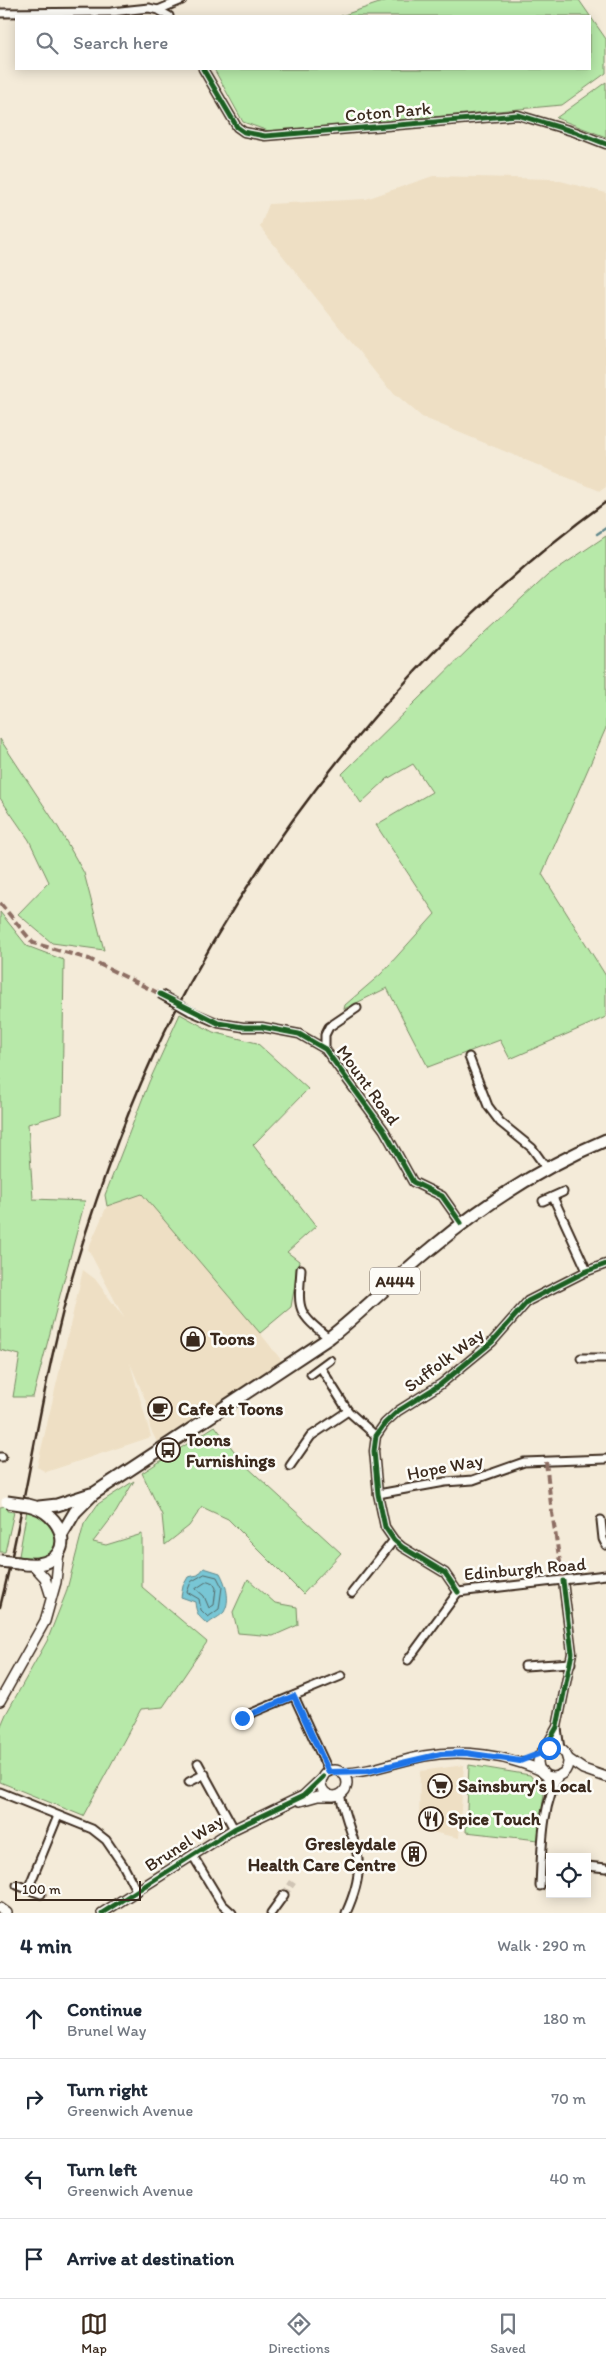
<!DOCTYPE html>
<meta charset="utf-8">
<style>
:root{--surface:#fff;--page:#f2f2f3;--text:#1f2937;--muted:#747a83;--line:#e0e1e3;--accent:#3b2a1e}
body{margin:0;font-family:Itim,sans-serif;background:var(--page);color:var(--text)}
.controls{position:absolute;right:15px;bottom:15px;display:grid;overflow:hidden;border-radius:0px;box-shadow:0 2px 12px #0003}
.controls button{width:45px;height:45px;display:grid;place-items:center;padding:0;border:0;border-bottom:1px solid var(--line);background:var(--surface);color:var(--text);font:25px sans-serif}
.scale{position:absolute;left:15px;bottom:12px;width:126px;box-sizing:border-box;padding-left:5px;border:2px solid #3b2a1e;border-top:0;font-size:14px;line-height:18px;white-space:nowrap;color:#3b2a1e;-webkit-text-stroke:4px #fdfcf7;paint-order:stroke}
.stop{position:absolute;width:15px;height:15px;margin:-11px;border:4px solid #1a73e8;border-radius:50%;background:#fff}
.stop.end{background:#1a73e8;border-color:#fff;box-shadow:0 1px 5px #0008}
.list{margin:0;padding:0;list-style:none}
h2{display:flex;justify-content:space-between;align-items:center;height:65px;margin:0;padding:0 20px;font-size:21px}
h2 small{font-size:16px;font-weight:400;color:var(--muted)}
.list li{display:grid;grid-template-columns:32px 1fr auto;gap:15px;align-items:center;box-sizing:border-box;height:80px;padding:0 20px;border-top:1px solid var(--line)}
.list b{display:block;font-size:19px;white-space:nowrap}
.list p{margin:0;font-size:16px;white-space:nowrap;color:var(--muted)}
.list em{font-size:16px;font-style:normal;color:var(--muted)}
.icon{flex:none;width:28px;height:28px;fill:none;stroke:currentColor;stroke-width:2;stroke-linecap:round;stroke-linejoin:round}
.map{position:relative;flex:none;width:606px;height:1913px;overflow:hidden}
.search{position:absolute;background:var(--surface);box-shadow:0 2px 12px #0003;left:15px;right:15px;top:15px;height:55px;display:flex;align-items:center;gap:12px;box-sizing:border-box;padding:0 18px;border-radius:0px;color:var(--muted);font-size:19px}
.sheet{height:385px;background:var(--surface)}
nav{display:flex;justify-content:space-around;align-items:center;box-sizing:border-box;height:70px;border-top:1px solid var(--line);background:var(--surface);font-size:14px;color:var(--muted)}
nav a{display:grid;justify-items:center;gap:2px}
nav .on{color:var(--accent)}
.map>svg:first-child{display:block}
.built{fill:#eedfc4}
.green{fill:#b7e9a9;stroke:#798a64}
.water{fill:#78c6d5;stroke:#60888c}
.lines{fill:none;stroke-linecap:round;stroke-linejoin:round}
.shore{stroke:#536867;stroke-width:1}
.stream{stroke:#60888c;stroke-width:2.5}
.minor-tunnel{stroke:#cfc4b4;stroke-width:7;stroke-dasharray:7 3.5;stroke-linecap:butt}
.minor-casing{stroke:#3b2a1e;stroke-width:11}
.tertiary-casing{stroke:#3b2a1e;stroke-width:12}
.trunk-casing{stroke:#3b2a1e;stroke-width:15}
.minor{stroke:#fdfcf7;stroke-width:7}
.tertiary{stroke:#fdfcf7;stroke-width:9}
.trunk{stroke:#fdfcf7;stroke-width:11}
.rail{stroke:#3b2a1e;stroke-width:2.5}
.minor-bridge-casing{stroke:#3b2a1e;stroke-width:11;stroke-linecap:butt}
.trunk-bridge-casing{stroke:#3b2a1e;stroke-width:15;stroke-linecap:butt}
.minor-bridge{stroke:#fdfcf7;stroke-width:7}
.trunk-bridge{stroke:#fdfcf7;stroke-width:11}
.quiet{stroke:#8d6e63;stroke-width:4;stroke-dasharray:8 4;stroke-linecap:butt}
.cycleway-casing{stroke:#fdfcf7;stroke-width:8}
.cycleway{stroke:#1b5e20;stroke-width:5}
.route{stroke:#1a73e8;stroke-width:6}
.labels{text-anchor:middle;stroke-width:5;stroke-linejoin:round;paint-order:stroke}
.shield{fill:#fdfcf7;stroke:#75695f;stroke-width:1}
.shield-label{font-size:16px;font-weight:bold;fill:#3b2a1e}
.street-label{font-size:18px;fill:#3b2a1e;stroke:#fdfcf7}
.poi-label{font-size:18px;font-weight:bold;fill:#3b2a1e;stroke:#fdfcf7;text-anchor:start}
</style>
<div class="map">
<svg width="606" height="1913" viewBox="0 0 606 1913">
<rect width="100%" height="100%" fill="#f4ebd9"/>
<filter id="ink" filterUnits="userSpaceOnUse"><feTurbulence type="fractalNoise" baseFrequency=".02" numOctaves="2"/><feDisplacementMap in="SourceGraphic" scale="10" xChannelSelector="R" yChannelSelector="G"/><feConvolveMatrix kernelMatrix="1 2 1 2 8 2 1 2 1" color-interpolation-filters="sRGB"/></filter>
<g filter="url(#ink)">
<!-- built -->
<g class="built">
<polygon points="433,176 553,179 606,193 606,487 600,491 422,417 386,386 260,227 269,204 366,199"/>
<polygon points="142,1194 260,1333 282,1361 240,1390 157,1442 150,1428 149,1421 151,1419 147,1404 130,1363 151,1437 46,1472 37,1467 83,1270 95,1279 124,1318 88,1249 107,1206"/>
<polygon points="464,1765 459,1838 419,1829 420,1771"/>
</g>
<!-- green -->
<g class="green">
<polygon points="388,0 579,0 606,39 606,73 562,105 271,132 243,122 214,69 590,69 590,16 341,16"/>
<polygon points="606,82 606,137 556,118"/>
<polygon points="606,536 606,728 542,874 606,976 606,1017 510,1059 500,1040 428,1067 387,988 344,1009 345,1005 381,974 435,914 376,825 432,792 413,764 387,779 361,803 342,774 485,633 548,575"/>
<polygon points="0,739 58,827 84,873 104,950 52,943 18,914 49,882 29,840 0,798"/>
<polygon points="0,912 27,946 64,960 62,1114 28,1124 33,1199 85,1201 33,1397 13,1397 20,1355 0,1350"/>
<polygon points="180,1014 213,1032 257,1043 308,1089 253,1145 316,1226 287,1252 299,1261 291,1307 260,1333 142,1194 107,1206 105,1195 149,1082"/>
<polygon points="215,1426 244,1464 341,1553 303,1594 228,1519 202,1507 189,1526 165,1545 162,1515 142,1473"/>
<polygon points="134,1481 116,1512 93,1542 106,1545 142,1534 142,1587 207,1642 163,1707 141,1709 83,1816 0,1782 0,1728 6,1714 47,1641 66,1593 84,1524 98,1504"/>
<polygon points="7,1506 7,1511 14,1512 5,1552 0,1552 0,1507"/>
<path d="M 27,1510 C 48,1514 51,1523 58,1541 C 51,1561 37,1560 19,1556 Z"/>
<polygon points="248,1579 275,1603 297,1607 298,1625 273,1636 238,1633 233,1612"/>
<polygon points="469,1765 530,1775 544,1794 538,1840 466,1832"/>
</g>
<!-- water -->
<path class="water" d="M 204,1568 L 220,1573 C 226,1584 231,1600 224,1612 C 221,1616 212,1620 208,1624 C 199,1618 196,1613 195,1602 L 181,1597 L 183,1586 L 188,1577 L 198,1575 Z"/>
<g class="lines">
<!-- shore -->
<g class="shore">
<polygon points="205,1574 217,1577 222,1587 219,1609 208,1617 201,1610 199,1599 187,1592 191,1582"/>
<polygon points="208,1581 213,1583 216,1588 214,1605 209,1608 204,1596 196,1589"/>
</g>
<!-- stream -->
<polyline class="stream" points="597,534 606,528"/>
<!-- minor-tunnel -->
<polyline class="minor-tunnel" points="284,1895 293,1882"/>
<!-- minor casing -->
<g class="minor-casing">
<g id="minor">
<polyline points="158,10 182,0"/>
<polyline points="0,13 111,12 149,8 158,10 169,16"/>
<polyline points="203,69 237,127 244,132 265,136 518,115 575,132 606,144"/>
<polyline points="190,1011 218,1023 243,1027 262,1027 299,1034 325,1049 384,1130 413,1182 442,1196 461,1223"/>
<polyline points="325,1049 325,1035 329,1027 357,1008"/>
<polyline points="469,1057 488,1106 500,1122 532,1148 547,1169"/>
<polyline points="553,1197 587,1271"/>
<polyline points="543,1201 563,1192"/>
<path d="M 301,1269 C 298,1310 296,1312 329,1338"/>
<polyline points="581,1358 606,1358"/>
<polyline points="321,1368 348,1411 376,1436"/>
<polyline points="311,1374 330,1360"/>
<polyline points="0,1457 2,1457"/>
<polyline points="290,1466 311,1436 348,1411"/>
<polyline points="378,1494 445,1482 473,1480 524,1462 606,1459"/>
<polyline points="601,1520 603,1539 606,1545"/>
<polyline points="458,1592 445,1573 402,1547 394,1540 385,1527 378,1494 374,1451 376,1436 385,1423 398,1411 441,1384 492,1342 528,1301 587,1271 606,1264"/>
<polyline points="458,1592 606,1575"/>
<polyline points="352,1593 394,1540"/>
<polyline points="408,1660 458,1592"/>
<polyline points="525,1666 571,1663"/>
<polyline points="294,1696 329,1772"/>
<polyline points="242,1717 341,1676"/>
<polyline points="557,1728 560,1749"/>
<polyline points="544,1750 557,1727 572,1653 563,1581"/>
<polyline points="198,1763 234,1829"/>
<polyline points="545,1774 551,1789"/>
<polyline points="189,1782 205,1774"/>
<polyline points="0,1792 92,1829 106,1840 123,1865 137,1892"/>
<path d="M 340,1794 C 351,1847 372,1856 346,1913"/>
<polyline points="193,1856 222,1904 232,1913"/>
<polyline points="587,1866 606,1868"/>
<polyline points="17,1885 41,1894"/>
<path d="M 540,1886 C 542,1850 541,1805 560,1774"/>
<polyline points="28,1889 58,1816"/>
<polyline points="271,1913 284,1895"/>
</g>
</g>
<!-- tertiary casing -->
<g class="tertiary-casing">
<g id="tertiary">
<polyline points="33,1565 45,1578 51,1597"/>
<polyline points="0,1701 45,1621 56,1582 59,1551"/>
<circle cx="553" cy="1762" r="15"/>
<polyline points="567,1758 583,1769 606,1777"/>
<circle cx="334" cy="1783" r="13"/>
<path d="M 341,1773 C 370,1773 396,1761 424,1756 C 463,1749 507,1755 542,1771"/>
<polyline points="300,1801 318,1796 332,1796"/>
<polyline points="0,1908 7,1913"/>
<polyline points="102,1913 234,1829 303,1796 323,1777"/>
</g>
</g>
<!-- trunk casing -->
<g class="trunk-casing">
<g id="trunk">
<polyline points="39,1507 57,1505 91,1494"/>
<path d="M 62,1534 L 75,1512 L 93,1494 L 329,1338 C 365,1310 396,1277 432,1248 C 483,1205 544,1166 606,1140"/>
<path d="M 18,1563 C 25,1564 31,1565 38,1564 C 78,1558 63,1512 28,1505"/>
</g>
</g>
<!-- minor -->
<use href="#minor" class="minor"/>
<!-- tertiary -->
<use href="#tertiary" class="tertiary"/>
<!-- trunk -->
<use href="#trunk" class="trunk"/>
<!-- rail -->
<path class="rail" d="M 0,1607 C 29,1493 42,1376 76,1264 C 100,1185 128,1107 164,1033 C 265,829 422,636 606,502"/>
<!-- minor-bridge casing -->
<g class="minor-bridge-casing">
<polyline id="minor-bridge" points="160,994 190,1011"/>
</g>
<!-- trunk-bridge casing -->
<g class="trunk-bridge-casing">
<g id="trunk-bridge">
<polyline points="7,1502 28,1505"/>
<polyline points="0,1561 18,1563"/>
</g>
</g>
<!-- minor-bridge -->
<use href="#minor-bridge" class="minor-bridge"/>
<!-- trunk-bridge -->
<use href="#trunk-bridge" class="trunk-bridge"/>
<!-- quiet -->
<g class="quiet">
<polyline points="0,903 33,943 89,959 160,994"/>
<polyline points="546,1462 552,1513 563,1581"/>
</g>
<!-- cycleway casing -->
<g class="cycleway-casing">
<g id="cycleway">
<polyline points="203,69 237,127 244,132 265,136 518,115 575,132 606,144"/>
<polyline points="160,994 218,1023 243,1027 262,1027 299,1034 325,1049 384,1130 413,1182 442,1196 461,1223"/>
<polyline points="458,1592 445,1573 402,1547 394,1540 385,1527 378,1494 374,1451 376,1436 385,1423 398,1411 441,1384 492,1342 528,1301 587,1271 606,1264"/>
<polyline points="544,1750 557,1727 572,1653 563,1581"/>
<polyline points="102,1913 234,1829 303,1796 323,1777"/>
</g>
</g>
<!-- cycleway -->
<use href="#cycleway" class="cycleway"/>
</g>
</g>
<g class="lines" filter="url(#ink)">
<!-- route -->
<polyline class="route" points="242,1718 294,1696 329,1772 368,1771 441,1754 466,1753 520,1761 541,1753 549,1748"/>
</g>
<!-- icons -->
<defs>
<g id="shop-ring" transform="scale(1.25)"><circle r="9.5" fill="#fdfcf7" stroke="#3b2a1e" stroke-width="1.5"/><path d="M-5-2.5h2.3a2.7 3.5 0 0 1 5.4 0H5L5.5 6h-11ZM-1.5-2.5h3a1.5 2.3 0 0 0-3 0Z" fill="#3b2a1e"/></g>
<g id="cafe-ring" transform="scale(1.25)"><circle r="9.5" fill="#fdfcf7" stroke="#3b2a1e" stroke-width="1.5"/><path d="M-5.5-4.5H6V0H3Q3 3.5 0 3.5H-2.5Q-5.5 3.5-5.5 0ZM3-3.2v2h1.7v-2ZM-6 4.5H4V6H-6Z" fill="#3b2a1e"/></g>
<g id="bus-ring" transform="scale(1.25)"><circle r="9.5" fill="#fdfcf7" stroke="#3b2a1e" stroke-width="1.5"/><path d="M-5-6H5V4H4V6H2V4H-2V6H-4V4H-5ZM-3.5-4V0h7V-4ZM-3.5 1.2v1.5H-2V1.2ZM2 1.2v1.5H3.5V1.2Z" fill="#3b2a1e"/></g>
<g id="supermarket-ring" transform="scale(1.25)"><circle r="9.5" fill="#fdfcf7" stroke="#3b2a1e" stroke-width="1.5"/><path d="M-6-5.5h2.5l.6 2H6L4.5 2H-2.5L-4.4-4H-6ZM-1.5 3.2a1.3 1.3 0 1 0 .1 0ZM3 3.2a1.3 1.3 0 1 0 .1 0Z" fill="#3b2a1e"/></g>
<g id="restaurant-ring" transform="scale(1.25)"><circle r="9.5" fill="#fdfcf7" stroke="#3b2a1e" stroke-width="1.5"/><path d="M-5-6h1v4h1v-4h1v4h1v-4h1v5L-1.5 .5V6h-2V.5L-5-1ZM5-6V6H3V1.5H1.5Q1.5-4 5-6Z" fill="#3b2a1e"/></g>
<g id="building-ring" transform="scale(1.25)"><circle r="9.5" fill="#fdfcf7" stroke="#3b2a1e" stroke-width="1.5"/><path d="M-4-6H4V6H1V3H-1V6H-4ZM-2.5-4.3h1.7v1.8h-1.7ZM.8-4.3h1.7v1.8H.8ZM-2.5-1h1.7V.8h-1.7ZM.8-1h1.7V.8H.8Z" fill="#3b2a1e"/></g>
</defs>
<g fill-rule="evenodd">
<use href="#shop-ring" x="193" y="1339"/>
<use href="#cafe-ring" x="160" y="1409"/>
<use href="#bus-ring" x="168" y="1450"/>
<use href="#supermarket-ring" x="440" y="1786"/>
<use href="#restaurant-ring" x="431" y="1819"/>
<use href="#building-ring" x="414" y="1854"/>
</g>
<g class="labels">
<!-- shield labels -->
<rect class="shield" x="370" y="1267.5" width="50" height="27" rx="4"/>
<g class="shield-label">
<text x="395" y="1287">A444</text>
</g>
<!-- street labels -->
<g class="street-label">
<text transform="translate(388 112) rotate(-5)" y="6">Coton Park</text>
<text transform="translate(368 1085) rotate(54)" y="6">Mount Road</text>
<text transform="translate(444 1360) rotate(-37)" y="6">Suffolk Way</text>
<text transform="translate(445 1467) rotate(-11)" y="6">Hope Way</text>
<text transform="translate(525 1569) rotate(-5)" y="6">Edinburgh Road</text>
<text transform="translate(184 1843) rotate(-33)" y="6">Brunel Way</text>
</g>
<!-- poi labels -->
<g class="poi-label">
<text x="210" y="1345">Toons</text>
<text x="178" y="1415">Cafe at Toons</text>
<text x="186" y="1446">Toons<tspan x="186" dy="21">Furnishings</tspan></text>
<text x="458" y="1792">Sainsbury's Local</text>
<text x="448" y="1825">Spice Touch</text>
<text x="396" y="1850" text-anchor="end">Gresleydale<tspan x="396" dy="21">Health Care Centre</tspan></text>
</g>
</g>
</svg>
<div class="controls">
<button><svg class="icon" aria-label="locate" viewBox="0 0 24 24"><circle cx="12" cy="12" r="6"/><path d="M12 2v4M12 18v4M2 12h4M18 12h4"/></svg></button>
</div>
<div class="scale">100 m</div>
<div class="stop" style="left:549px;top:1748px"></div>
<div class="stop end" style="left:242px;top:1718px"></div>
<div class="search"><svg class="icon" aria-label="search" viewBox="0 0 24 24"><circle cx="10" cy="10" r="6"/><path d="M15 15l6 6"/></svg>Search here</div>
</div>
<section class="sheet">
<h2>4 min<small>Walk · 290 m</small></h2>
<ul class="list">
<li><svg class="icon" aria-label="ahead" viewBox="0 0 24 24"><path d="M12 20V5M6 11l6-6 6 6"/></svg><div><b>Continue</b><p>Brunel Way</p></div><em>180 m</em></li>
<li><svg class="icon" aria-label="right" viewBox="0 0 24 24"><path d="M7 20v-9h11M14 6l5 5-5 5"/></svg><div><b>Turn right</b><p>Greenwich Avenue</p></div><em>70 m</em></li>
<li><svg class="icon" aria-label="left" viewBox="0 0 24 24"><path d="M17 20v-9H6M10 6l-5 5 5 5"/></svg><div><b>Turn left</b><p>Greenwich Avenue</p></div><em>40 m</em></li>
<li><svg class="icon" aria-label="arrive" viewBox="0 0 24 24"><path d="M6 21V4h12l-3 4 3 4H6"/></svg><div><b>Arrive at destination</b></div></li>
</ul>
</section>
<nav>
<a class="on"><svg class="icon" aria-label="map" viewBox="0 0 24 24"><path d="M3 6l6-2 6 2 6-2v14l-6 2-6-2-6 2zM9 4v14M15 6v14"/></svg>Map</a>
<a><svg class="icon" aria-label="directions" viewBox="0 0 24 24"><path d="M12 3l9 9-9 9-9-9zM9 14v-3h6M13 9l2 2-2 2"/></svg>Directions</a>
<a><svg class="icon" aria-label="saved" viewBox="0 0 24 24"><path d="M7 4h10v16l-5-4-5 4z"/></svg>Saved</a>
</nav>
